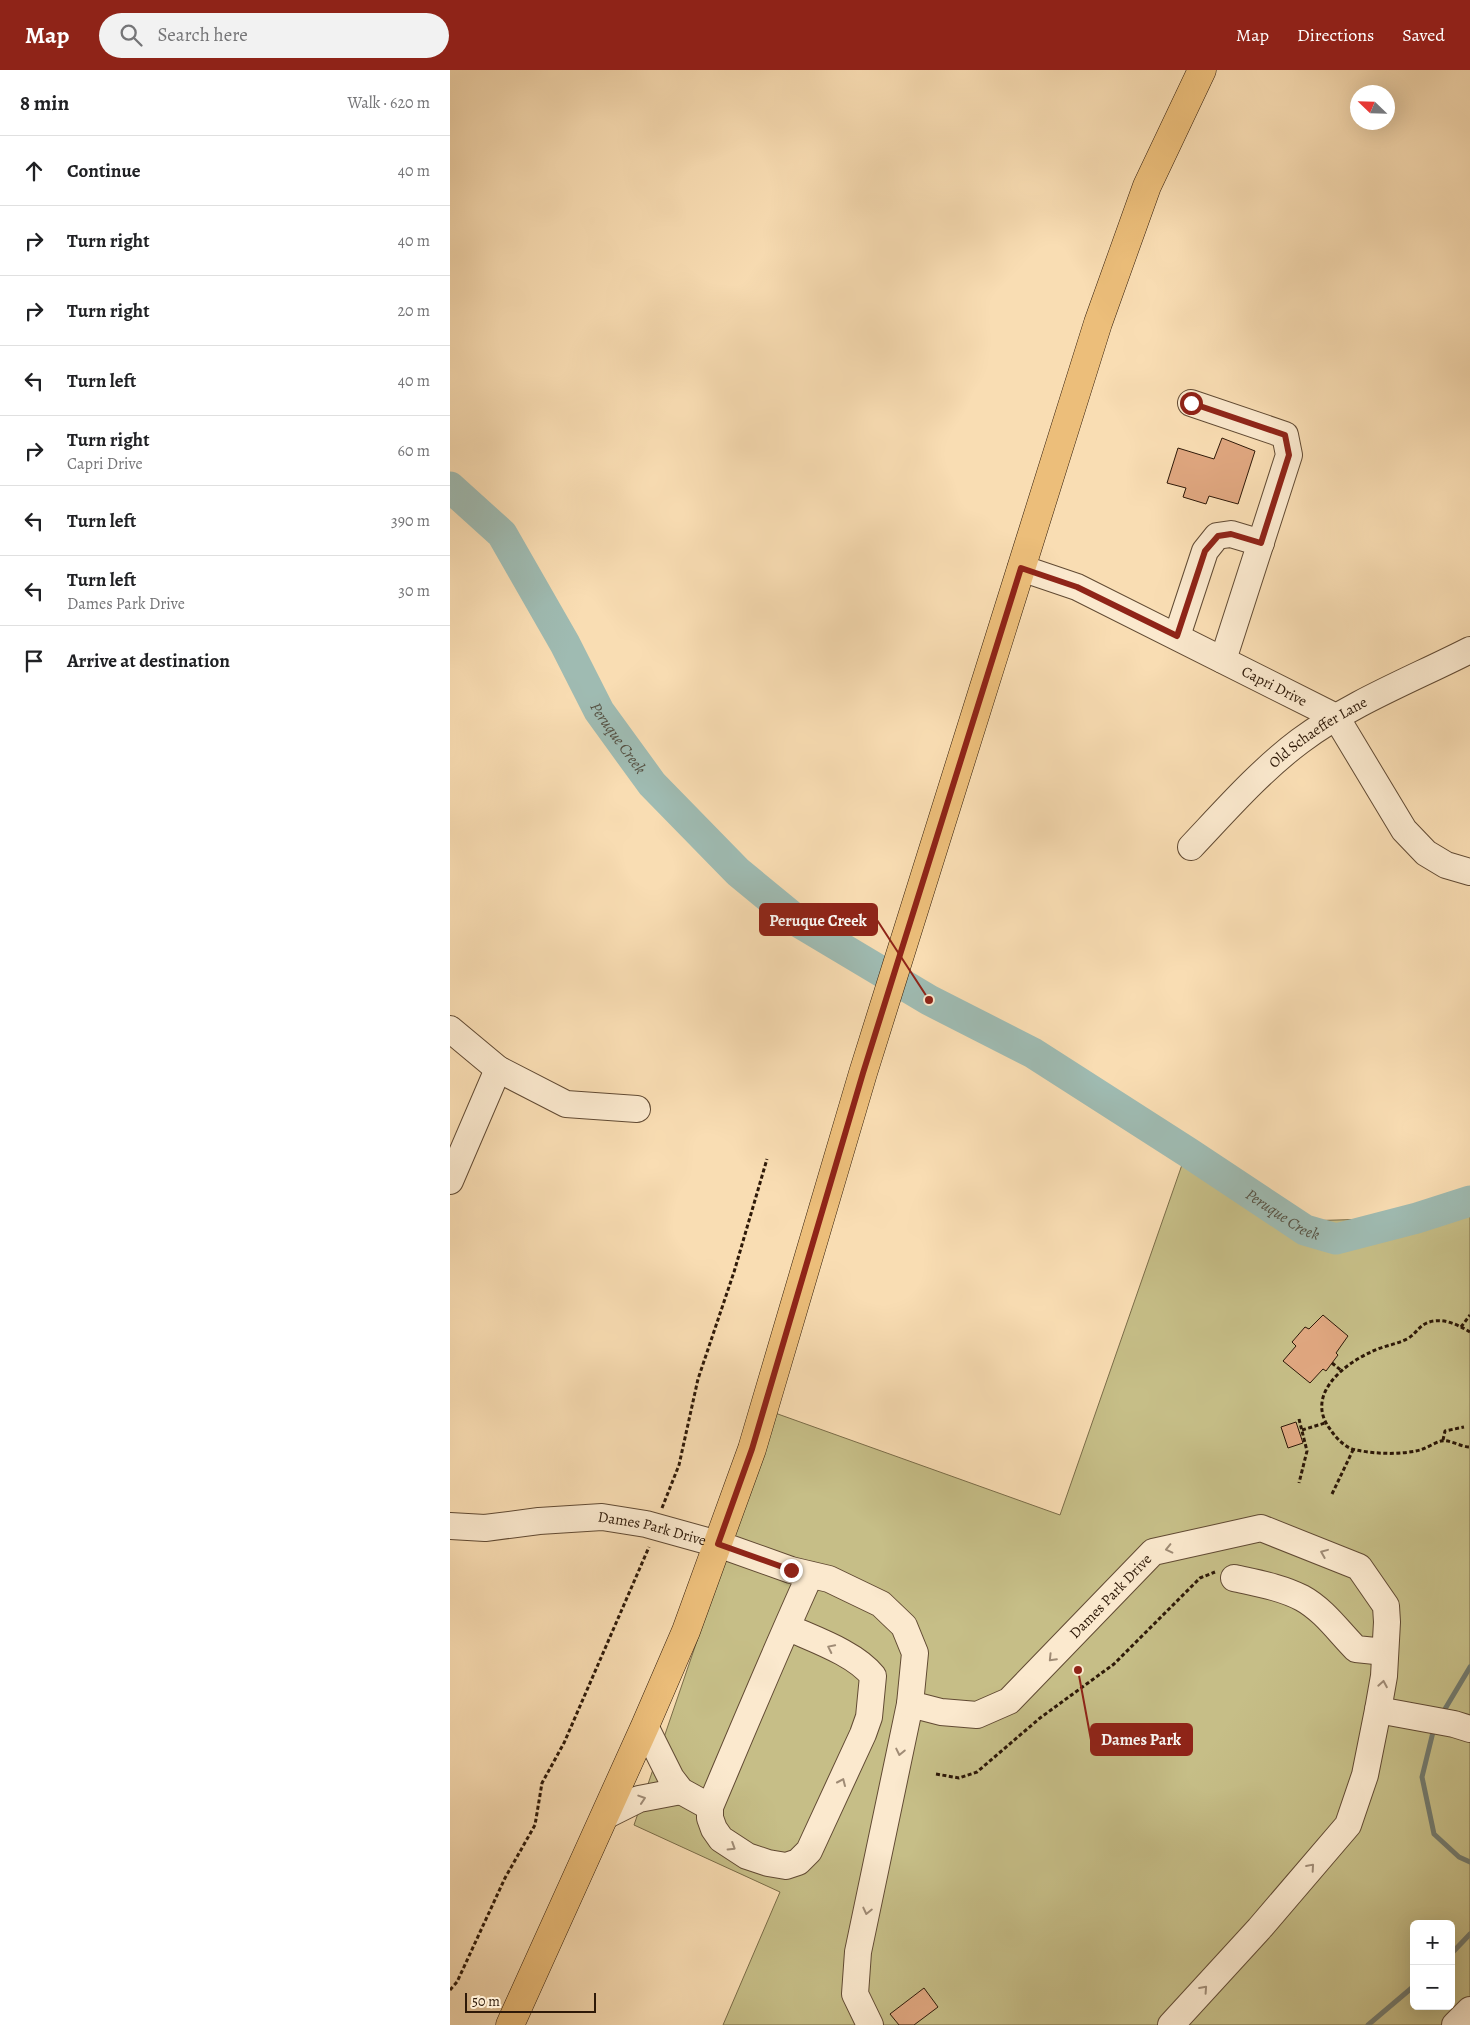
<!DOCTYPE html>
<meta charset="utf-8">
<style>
:root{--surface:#fff;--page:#f2f2f2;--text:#202124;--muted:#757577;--line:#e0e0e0;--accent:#8f2418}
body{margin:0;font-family:Alegreya,serif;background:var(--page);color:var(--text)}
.controls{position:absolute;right:15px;bottom:15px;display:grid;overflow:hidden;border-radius:8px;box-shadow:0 5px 20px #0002}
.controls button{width:45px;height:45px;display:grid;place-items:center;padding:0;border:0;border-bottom:1px solid var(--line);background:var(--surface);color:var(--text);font:25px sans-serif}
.compass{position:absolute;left:900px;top:15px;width:45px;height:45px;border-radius:50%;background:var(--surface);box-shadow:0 5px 20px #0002;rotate:293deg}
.scale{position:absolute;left:15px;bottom:12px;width:131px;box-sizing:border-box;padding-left:5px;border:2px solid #2e1908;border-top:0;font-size:14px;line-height:18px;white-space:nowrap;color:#2e1908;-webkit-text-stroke:4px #fbe9ce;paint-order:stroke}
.stop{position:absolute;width:15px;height:15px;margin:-11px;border:4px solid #8f2418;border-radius:50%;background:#fff}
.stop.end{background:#8f2418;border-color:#fff;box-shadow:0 1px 5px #0008}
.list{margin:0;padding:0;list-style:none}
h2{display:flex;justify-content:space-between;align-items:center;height:65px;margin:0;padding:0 20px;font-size:21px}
h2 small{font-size:16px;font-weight:400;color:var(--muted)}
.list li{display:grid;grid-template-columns:32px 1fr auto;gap:15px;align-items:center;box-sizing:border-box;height:70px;padding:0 20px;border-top:1px solid var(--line)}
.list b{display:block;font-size:19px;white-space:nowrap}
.list p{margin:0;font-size:16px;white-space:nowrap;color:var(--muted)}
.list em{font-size:16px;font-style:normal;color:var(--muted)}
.icon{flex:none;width:28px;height:28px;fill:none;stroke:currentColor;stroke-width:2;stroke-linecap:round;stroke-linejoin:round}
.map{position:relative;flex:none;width:1020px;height:1955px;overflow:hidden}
header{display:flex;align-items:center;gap:30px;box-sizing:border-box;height:70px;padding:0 25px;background:var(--accent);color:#fff}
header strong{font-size:24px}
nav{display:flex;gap:28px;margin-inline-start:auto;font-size:18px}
.search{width:350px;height:45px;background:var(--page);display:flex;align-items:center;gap:12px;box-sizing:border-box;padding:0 18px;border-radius:28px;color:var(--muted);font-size:19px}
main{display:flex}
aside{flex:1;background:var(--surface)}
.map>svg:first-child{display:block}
.green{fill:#c6be87;stroke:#7a6c48;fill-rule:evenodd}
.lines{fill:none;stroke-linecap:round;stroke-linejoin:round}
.stream{stroke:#727a6e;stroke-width:5}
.river{stroke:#9fbbb2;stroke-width:31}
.building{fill:#e0a780;stroke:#2e1908}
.minor-casing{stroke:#614a33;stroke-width:28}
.major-casing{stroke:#2e1908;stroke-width:29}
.path{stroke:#2e1908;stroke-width:3;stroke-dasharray:4 2.5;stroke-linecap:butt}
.minor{stroke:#fbe9ce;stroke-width:26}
.major{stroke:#ecbe7a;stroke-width:28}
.oneway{stroke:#9f8b75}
.route{stroke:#8f2418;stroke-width:6}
.labels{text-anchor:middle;stroke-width:4;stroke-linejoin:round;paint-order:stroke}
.street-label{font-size:15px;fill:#2e1908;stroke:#fbe9ce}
.water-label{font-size:16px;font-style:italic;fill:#565244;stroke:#fbe9ce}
.leader{fill:none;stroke:#8f2418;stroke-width:2}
.callout-dot{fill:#8f2418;stroke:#fbe9ce;stroke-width:2}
.callout{fill:#8f2418;stroke:#8f2418;stroke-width:2}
.callout-label{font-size:16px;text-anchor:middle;font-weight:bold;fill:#fff}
</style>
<header>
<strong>Map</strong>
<div class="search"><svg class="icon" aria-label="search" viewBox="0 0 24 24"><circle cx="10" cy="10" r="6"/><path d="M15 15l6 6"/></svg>Search here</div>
<nav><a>Map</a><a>Directions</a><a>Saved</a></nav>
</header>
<main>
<aside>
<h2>8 min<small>Walk · 620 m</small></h2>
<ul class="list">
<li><svg class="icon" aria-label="ahead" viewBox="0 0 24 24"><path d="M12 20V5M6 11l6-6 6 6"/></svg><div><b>Continue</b></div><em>40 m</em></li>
<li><svg class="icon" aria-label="right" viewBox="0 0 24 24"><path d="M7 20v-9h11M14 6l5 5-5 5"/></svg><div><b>Turn right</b></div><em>40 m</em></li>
<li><svg class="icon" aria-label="right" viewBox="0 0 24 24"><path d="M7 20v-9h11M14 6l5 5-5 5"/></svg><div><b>Turn right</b></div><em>20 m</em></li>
<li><svg class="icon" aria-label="left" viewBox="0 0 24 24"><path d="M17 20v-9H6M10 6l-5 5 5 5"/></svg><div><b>Turn left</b></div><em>40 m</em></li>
<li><svg class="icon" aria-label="right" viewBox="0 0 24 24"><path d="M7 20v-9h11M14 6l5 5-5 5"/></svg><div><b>Turn right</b><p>Capri Drive</p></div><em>60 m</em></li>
<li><svg class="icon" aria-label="left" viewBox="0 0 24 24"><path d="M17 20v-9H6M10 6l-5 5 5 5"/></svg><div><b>Turn left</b></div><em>390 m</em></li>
<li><svg class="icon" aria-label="left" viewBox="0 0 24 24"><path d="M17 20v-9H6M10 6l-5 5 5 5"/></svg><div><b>Turn left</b><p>Dames Park Drive</p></div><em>30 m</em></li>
<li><svg class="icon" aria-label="arrive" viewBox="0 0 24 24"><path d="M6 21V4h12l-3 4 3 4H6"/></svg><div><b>Arrive at destination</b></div></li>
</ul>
</aside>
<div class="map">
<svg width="1020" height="1955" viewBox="0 0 1020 1955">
<rect width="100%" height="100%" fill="#f9ddb3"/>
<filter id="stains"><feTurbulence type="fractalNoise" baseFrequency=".004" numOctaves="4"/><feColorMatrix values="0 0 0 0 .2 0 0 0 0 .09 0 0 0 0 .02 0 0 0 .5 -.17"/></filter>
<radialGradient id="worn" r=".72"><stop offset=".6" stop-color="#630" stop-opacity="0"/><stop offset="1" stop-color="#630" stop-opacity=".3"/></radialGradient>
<!-- green -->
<path class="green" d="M 734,1089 L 852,1151 L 991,1147 L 1020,1138 L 1020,1955 L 273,1955 L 330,1822 L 184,1755 L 325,1343 L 610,1445 ZM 964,1854 L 1001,1854 L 1001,1936 L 964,1936 Z"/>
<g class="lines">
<!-- stream -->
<g class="stream">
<polyline points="992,1644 1020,1597"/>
<polyline points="984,1658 972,1707 984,1764 1009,1787 1020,1792"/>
<polyline points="1001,1884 1020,1864"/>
<polyline points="918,1955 964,1916"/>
</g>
<!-- river -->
<path class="river" id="s1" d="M 0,417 L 52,464 L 115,574 L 149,641 L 202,714 L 288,802 L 350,853 L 479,930 L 583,983 L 739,1083 L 855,1160 L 886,1169 L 967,1148 L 1020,1131"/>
</g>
<!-- building -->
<g class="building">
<polygon points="772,368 805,381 788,434 759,426 756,434 733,427 736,418 717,413 728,378 764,389"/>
<polygon points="873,1245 898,1266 886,1283 888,1285 876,1301 873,1299 860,1313 833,1291 846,1276 842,1272 855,1257 859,1259"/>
<polygon points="846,1352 853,1373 838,1378 831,1357"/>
<polygon points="474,1918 488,1937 464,1955 449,1955 440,1944"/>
</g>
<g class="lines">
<!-- minor casing -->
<g class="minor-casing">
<g id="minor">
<polyline points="741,333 835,365 839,385 773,590"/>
<path id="s2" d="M 571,498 L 627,517 L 886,647 L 954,760 L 976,783 L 996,795 L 1020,802"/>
<polyline points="727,566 755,481 767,466 781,464 811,473"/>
<path id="s3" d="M 741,777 C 775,741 810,701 850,671 C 901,633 963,609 1020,580"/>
<polyline points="0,959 48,999 116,1034 187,1039"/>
<polyline points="0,1111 48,999"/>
<path id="s4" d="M 0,1456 L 35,1458 L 89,1451 L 152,1447 L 196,1454 L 268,1474 L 341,1500 L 379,1509 L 431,1534 L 454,1556 L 465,1583 L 460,1634 L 408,1882 L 405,1924 L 420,1955"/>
<path d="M 784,1508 C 806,1513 831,1517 852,1528 C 874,1540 889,1562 906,1579 L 935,1582"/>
<path d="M 337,1557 C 363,1569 405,1583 423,1606 L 419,1647 L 413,1664 L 359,1781 L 348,1792 L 336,1796 L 318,1793 L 297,1786 L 271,1769 L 264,1759 L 260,1748 L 260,1737 C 293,1659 325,1582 360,1505"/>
<path id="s5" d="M 460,1634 L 491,1642 L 527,1645 L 559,1631 L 703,1482 L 811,1458 L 909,1497 L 936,1536 L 937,1552 L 934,1606 L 928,1640 L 915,1705 L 898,1755 L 809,1859 L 721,1955"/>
<polyline points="928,1640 1004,1654 1020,1659"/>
<polyline points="195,1656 221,1708 231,1721 260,1737"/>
<polyline points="155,1746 189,1729 231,1721"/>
<polyline points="1005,1955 1020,1940"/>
</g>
</g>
<!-- major casing -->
<g class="major-casing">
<polyline id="major" points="60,1955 195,1656 236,1561 302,1379 413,1003 648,253 697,116 752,0"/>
</g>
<!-- path -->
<g class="path">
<polyline points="1011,1257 1020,1245"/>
<path d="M 1020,1262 C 1010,1256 997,1249 984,1251 C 969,1253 968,1263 957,1269 C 945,1275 932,1276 921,1282 C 892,1295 855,1326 880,1359 C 886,1368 895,1378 906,1380 C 926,1384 950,1385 970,1380 C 977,1378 984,1373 991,1371 C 999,1369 1011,1377 1020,1377"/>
<polyline points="882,1293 892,1301"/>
<polyline points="849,1349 857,1381 849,1413"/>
<polyline points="852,1360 875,1353"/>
<polyline points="993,1370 995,1361 1014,1357"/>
<polyline points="882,1424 903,1380"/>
<polyline points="212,1438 229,1395 248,1309 284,1202 317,1089"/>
<polyline points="486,1704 509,1708 527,1702 590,1648 664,1594 750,1508 765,1502"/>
<polyline points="0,1920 7,1912 55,1808 85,1755 92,1713 114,1673 199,1477"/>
</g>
<!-- minor -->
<use href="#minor" class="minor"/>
<!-- major -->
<use href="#major" class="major"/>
</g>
<!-- one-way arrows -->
<defs><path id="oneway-chevron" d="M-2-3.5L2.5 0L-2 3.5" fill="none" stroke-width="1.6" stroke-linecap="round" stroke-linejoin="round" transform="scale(1.25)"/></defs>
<g class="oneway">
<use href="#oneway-chevron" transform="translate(719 1479) rotate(167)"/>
<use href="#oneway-chevron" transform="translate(874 1483) rotate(-158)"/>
<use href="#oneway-chevron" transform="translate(381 1578) rotate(-154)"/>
<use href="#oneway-chevron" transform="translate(602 1588) rotate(134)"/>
<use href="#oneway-chevron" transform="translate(933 1614) rotate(-80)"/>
<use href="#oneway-chevron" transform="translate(450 1682) rotate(102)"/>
<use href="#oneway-chevron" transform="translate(392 1712) rotate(-66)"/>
<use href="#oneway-chevron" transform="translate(192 1729) rotate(-18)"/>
<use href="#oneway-chevron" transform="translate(282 1777) rotate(32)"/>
<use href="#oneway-chevron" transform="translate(861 1797) rotate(-49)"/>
<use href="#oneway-chevron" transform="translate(417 1841) rotate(103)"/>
<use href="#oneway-chevron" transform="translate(754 1919) rotate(-48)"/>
</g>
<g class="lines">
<!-- route -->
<polyline class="route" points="341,1500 268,1474 302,1379 413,1003 571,498 627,517 727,566 755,481 768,466 781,464 811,473 839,385 835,365 741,333"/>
</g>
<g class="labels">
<!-- street labels -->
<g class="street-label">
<text dy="5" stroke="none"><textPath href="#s2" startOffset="280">Capri Drive</textPath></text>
<text dy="5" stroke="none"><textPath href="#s3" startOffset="172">Old Schaeffer Lane</textPath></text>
<text dy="5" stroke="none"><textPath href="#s4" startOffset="204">Dames Park Drive</textPath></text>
<text dy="5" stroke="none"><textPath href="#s5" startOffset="249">Dames Park Drive</textPath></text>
</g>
<!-- water labels -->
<g class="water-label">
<text dy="6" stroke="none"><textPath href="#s1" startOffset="305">Peruque Creek</textPath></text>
<text dy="6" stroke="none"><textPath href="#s1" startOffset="1130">Peruque Creek</textPath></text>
</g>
</g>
<!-- callouts -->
<path class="leader" d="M479 930L427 850M628 1600L641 1670"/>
<g class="callout-dot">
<circle cx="479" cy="930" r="5"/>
<circle cx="628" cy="1600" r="5"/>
</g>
<g class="callout">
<rect x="310" y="834" width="117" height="31" rx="5"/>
<rect x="641" y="1654" width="101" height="31" rx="5"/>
</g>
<g class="callout-label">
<text x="368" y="856">Peruque Creek</text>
<text x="691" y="1675">Dames Park</text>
</g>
<rect width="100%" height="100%" filter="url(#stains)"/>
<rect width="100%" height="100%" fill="url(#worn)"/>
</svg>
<div class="controls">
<button>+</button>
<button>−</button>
</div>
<svg class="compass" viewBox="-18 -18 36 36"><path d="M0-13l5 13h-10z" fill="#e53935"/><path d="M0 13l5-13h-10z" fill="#757577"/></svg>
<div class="scale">50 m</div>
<div class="stop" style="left:741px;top:333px"></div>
<div class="stop end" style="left:341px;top:1500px"></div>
</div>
</main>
